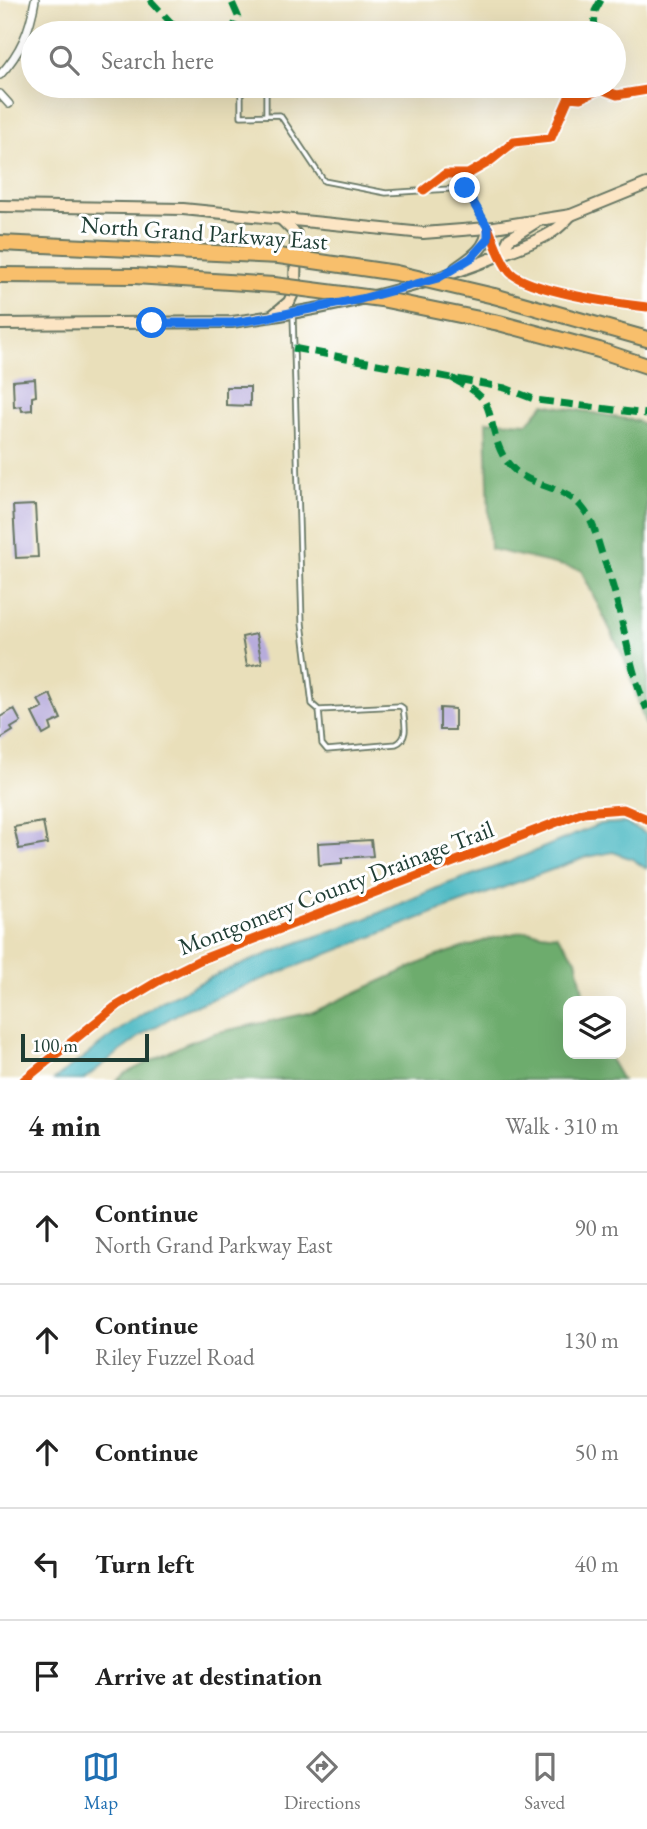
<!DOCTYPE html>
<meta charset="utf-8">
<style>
:root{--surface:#fff;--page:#f6f6f6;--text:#222;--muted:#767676;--line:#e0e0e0;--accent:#1f6fb2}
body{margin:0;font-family:"EB Garamond",serif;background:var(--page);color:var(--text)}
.controls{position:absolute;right:21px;bottom:21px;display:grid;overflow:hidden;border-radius:14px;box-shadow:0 7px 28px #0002}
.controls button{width:63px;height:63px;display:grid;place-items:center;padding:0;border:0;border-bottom:2px solid var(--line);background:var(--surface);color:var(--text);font:35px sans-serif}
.scale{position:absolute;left:21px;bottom:18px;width:128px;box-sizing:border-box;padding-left:7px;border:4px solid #1f3d34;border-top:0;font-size:19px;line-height:24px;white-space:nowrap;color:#1f3d34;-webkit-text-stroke:5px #fff;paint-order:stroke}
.stop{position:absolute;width:21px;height:21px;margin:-16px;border:5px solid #1a73e8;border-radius:50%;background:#fff}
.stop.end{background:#1a73e8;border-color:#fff;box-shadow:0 2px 7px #0008}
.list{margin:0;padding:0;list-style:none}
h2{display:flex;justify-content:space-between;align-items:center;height:91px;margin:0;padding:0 28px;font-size:30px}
h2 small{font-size:23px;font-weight:400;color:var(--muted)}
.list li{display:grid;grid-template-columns:46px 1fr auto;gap:21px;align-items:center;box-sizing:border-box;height:112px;padding:0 28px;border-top:2px solid var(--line)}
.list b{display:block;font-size:26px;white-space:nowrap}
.list p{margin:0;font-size:23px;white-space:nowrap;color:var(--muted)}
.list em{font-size:23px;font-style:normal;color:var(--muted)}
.icon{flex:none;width:38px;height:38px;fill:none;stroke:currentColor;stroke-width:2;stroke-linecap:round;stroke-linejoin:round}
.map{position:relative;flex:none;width:647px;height:1080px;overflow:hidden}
.search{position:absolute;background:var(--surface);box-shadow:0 7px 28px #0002;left:21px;right:21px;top:21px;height:77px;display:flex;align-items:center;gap:18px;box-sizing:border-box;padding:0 24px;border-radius:38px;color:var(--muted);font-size:26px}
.sheet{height:651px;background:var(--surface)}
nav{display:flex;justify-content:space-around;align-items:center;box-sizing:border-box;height:98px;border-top:2px solid var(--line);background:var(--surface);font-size:19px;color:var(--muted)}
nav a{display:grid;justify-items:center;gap:4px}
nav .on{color:var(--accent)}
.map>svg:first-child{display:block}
.forest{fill:#6dac6d;stroke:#467450;stroke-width:2}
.water{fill:#4ab8c2;stroke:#347a7b;stroke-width:2}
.building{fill:#b7acdc}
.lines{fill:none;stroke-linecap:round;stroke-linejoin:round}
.service-casing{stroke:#667663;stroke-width:7}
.minor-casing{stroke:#667663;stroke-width:10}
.tertiary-casing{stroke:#667663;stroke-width:12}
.secondary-casing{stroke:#667663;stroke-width:14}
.motorway-casing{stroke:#667663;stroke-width:18}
.service{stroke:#fff;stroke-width:3.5}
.minor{stroke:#fff;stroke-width:7}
.tertiary{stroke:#fff;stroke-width:9}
.secondary{stroke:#fce5c4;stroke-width:10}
.motorway{stroke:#f8bf6c;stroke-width:14}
.motorway-bridge-casing{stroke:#667663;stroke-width:18;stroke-linecap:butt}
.motorway-bridge{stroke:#f8bf6c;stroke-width:14}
.quiet{stroke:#00873e;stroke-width:7;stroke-dasharray:14 7;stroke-linecap:butt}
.cycleway-casing{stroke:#fff;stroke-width:13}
.cycleway{stroke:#e8590c;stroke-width:9}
.route{stroke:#1a73e8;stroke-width:9}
.labels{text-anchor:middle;stroke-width:6;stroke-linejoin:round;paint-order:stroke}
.street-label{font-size:24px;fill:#1f3d34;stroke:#fff}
</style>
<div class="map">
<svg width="647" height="1080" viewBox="0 0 647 1080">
<rect width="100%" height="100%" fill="#fff"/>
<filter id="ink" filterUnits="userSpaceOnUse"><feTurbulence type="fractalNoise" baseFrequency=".0143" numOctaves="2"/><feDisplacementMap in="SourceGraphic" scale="14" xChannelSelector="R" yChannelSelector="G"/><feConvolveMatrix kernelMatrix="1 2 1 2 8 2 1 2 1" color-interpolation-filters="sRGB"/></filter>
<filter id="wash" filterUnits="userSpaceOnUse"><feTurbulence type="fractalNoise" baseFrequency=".00686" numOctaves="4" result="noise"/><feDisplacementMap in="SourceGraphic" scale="28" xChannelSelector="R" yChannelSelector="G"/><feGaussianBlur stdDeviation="1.57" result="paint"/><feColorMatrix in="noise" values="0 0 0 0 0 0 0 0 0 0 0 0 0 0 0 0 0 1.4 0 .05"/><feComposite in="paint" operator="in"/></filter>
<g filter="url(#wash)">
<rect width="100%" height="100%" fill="#e9dfba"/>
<!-- forest -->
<g class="forest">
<polygon points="544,404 637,421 647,427 647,730 625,660 581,570 490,549 486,421 528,423"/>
<polygon points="525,931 557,935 576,959 585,1001 568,1001 568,1054 607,1054 622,1080 117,1080 126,1073 185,1044 215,1033 313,1012 434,957 493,938"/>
</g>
<!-- water -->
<polygon class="water" points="625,823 647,834 647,869 632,859 613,852 587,857 433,913 186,1009 143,1034 83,1080 54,1080 114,1034 162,1001 218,974 283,948 365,919 444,885 509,862 600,824"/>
<g id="blocks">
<!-- building -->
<g class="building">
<polygon points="35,379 36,396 32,397 32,410 22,411 21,406 14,407 13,381"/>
<polygon points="226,387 250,387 250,406 226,405"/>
<polygon points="35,505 38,557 16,558 13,506"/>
<polygon points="256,634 262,663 247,666 242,637"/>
<polygon points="50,694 61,719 50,724 52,730 43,735 32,713 43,708 38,700"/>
<polygon points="440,708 455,709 455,730 440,730"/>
<polygon points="14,709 21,722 11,728 13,731 0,739 0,717"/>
<polygon points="43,822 47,844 19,849 14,827"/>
<polygon points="371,840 373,856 342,858 342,863 319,865 318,843"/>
</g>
</g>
</g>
<g filter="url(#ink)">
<use href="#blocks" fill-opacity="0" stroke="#667663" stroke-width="2"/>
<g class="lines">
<!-- service casing -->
<g class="service-casing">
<g id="service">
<polyline points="286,33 306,30 325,33"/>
<polyline points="241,86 241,116 280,115 324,181 386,193 465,188 487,226"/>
<polyline points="266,86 266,115"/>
<path d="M 293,315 L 302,623 L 312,704 L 319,710 L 400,706 L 403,708 C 404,721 410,738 396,744 L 327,750 L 322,744 L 319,710"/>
</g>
</g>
<!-- minor casing -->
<g class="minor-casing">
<g id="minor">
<path d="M 0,75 C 21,52 30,30 35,0"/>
<polyline points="0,94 9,104"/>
</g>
</g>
<!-- tertiary casing -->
<g class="tertiary-casing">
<path id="tertiary" d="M 488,228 C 495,241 500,261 510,272 C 528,291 619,304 647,307"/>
</g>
<!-- secondary casing -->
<g class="secondary-casing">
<g id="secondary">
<polyline points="0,206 183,209 423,233 488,228 571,215 647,184"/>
<polyline points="501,255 509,239 536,222"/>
<path d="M 456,268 C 472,257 487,248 488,228"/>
<polyline points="272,316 289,302 295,289 296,234 280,218"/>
<path d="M 0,324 L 232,322 C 325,310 420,290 507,252 C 522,246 542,240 555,230 C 561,226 566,220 571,215"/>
</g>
</g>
<!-- motorway casing -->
<g class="motorway-casing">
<g id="motorway">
<polyline points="0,243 279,256"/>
<polyline points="0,275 135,276 274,285"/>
<polyline points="494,296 647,339"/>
<polyline points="499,323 599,350 647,366"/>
</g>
</g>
<!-- service -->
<use href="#service" class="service"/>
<!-- minor -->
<use href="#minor" class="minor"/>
<!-- tertiary -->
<use href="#tertiary" class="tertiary"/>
<!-- secondary -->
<use href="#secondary" class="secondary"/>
<!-- motorway -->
<use href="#motorway" class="motorway"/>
<!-- motorway-bridge casing -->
<g class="motorway-bridge-casing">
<g id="motorway-bridge">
<polyline points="279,256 396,273 494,296"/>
<polyline points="274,285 381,299 499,323"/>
</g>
</g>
<!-- motorway-bridge -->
<use href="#motorway-bridge" class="motorway-bridge"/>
<!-- quiet -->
<g class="quiet">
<polyline points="150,0 174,26 190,33"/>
<polyline points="227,33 233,29 238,16 231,0"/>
<polyline points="594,33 595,11 601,0"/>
<polyline points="293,348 505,388 536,400 647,414"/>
<path d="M 452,378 C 462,384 475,390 483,399 C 493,412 492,443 508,463 C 526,488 566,484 584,510 C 594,523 597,539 602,554 C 608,571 614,588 618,606 C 627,641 632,676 647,709"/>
</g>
<!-- cycleway casing -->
<g class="cycleway-casing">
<g id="cycleway">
<polyline points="424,190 445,174 468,174 489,162 514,142 551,138 569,97 580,98 601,89 617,95 647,90"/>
<path d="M 488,228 C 495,241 500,261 510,272 C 528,291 619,304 647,307"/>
<polyline points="24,1080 115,1007 160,980 200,960 583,812 623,809 647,819"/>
</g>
</g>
<!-- cycleway -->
<use href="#cycleway" class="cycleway"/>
</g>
</g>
<g class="lines" filter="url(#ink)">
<!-- route -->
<polyline class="route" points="152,323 232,323 270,317 361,299 438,278 471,258 488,239 488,228 465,188"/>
</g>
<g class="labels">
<!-- street labels -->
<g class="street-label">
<text transform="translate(204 233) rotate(4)" y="8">North Grand Parkway East</text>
<text transform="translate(336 888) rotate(-21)" y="8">Montgomery County Drainage Trail</text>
</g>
</g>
</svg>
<div class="controls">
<button><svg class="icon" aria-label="layers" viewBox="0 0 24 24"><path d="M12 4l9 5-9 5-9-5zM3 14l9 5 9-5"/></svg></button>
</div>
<div class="scale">100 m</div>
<div class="stop" style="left:152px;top:323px"></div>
<div class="stop end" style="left:465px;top:188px"></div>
<div class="search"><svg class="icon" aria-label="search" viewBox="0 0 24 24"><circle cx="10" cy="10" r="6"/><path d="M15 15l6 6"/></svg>Search here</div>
</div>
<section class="sheet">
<h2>4 min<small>Walk · 310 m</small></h2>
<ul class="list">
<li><svg class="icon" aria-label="ahead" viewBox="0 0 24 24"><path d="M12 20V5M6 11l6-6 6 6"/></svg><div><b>Continue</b><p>North Grand Parkway East</p></div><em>90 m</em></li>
<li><svg class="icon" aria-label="ahead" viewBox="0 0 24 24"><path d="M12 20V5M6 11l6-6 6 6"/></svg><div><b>Continue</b><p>Riley Fuzzel Road</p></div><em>130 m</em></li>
<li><svg class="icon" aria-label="ahead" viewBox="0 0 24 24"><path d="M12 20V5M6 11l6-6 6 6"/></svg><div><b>Continue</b></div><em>50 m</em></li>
<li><svg class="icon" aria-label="left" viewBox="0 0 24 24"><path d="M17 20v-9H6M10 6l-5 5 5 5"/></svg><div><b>Turn left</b></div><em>40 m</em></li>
<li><svg class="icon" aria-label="arrive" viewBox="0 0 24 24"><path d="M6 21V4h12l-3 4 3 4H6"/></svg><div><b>Arrive at destination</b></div></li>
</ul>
</section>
<nav>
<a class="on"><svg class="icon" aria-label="map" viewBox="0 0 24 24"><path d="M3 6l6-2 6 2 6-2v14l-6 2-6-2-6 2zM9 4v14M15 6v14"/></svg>Map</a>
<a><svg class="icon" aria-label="directions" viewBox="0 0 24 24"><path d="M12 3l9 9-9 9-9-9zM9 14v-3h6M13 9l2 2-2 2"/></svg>Directions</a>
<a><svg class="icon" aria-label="saved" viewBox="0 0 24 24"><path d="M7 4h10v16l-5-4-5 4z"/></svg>Saved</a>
</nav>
